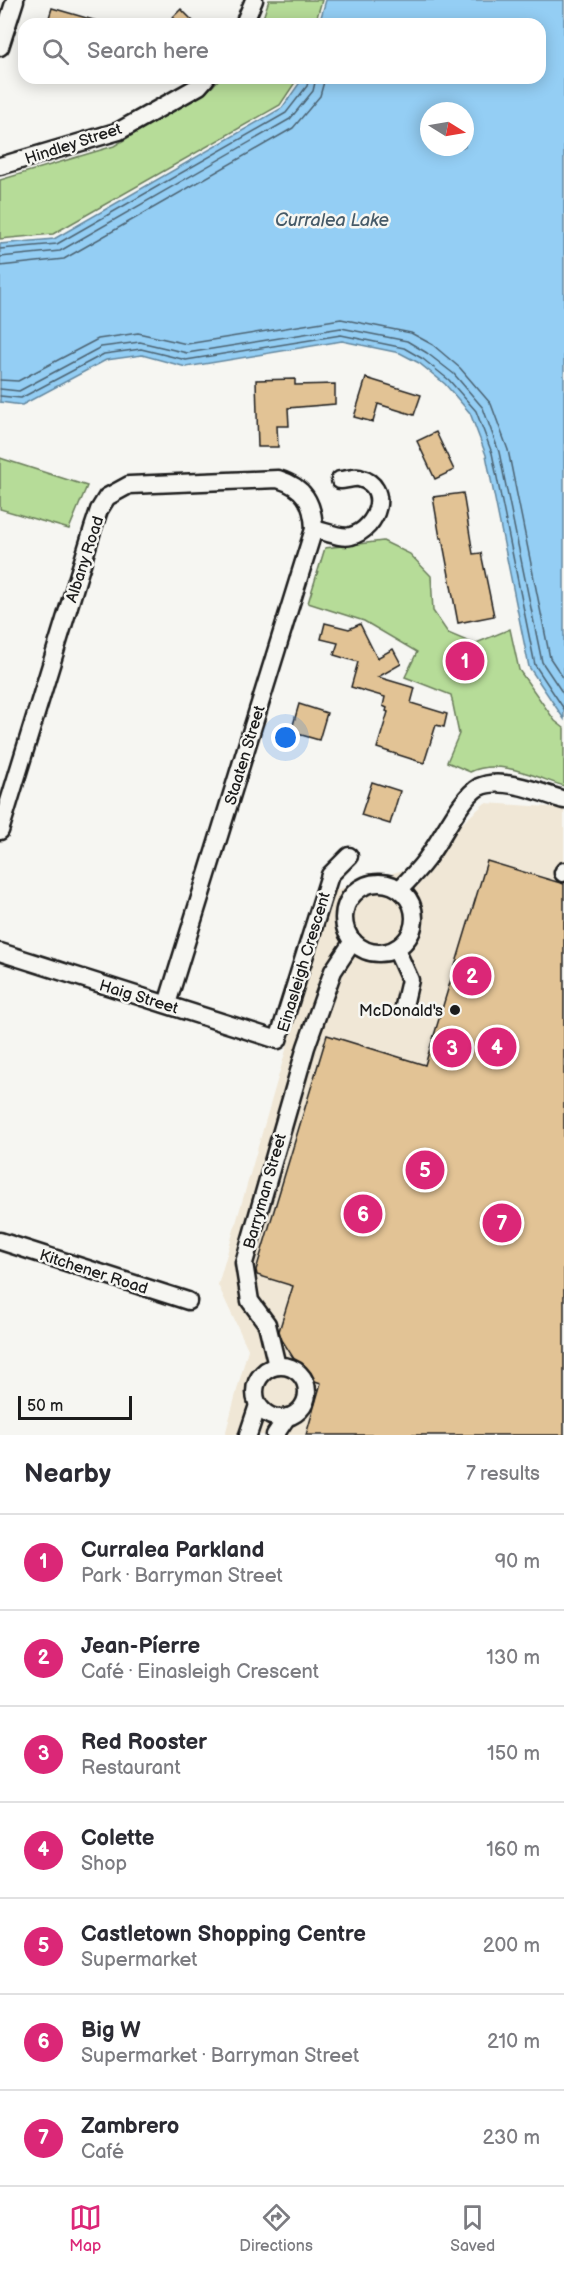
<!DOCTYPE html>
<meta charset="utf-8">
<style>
:root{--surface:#fff;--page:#f2f2f3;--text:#2b2b33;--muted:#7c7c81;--line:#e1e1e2;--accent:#db2777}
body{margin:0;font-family:"Balsamiq Sans",sans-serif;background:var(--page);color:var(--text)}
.compass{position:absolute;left:420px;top:102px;width:54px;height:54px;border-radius:50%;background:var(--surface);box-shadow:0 3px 15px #0003;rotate:101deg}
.scale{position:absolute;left:18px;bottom:15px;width:114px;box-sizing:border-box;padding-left:6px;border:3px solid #1c1c1c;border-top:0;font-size:16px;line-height:21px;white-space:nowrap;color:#1c1c1c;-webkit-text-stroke:4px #f6f6f2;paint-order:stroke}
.you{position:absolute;left:286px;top:738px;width:21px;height:21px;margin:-15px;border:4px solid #fff;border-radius:50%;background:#1a73e8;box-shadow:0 0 0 9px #1a73e833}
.badge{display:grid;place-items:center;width:39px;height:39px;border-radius:50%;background:var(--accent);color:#fff;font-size:20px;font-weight:700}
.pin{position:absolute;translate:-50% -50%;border:3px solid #fff;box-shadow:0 2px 6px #0006}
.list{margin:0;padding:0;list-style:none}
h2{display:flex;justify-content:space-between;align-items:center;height:78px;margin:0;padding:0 24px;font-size:26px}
h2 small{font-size:20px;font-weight:400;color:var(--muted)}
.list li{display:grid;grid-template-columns:39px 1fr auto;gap:18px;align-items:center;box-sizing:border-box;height:96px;padding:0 24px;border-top:2px solid var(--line)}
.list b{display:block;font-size:22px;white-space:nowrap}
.list p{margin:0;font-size:20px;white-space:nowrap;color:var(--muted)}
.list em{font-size:20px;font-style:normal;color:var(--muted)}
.icon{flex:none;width:33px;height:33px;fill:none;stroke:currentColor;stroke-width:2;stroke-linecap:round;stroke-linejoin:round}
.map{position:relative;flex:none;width:564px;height:1435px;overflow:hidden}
.search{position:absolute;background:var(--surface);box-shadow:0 3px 15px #0003;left:18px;right:18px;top:18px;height:66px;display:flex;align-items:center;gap:15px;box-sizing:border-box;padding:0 21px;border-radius:18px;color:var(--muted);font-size:22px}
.sheet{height:750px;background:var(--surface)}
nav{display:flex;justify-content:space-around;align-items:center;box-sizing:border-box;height:84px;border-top:2px solid var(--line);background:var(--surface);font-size:16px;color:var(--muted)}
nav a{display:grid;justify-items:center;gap:3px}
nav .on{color:var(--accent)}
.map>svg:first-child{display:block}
.built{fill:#f0e7d6}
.green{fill:#b6dc98;stroke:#697c5a;stroke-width:1.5}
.water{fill:#94cef4;stroke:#64879e;stroke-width:1.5;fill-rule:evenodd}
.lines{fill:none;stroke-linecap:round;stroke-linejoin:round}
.shore{stroke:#4c6372;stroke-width:1.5}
.building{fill:#e2c395;stroke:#1c1c1c;stroke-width:1.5}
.minor-casing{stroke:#1c1c1c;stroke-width:21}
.minor{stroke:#f6f6f2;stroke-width:16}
.poi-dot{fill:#1c1c1c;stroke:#f6f6f2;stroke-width:2}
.labels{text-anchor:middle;stroke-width:5;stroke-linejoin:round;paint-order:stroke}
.street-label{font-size:16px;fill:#1c1c1c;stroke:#f6f6f2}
.poi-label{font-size:16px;fill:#1c1c1c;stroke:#f6f6f2;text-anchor:end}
.water-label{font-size:18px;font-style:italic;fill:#465a68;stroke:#f6f6f2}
</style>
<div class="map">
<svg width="564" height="1435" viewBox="0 0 564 1435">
<rect width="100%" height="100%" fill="#f6f6f2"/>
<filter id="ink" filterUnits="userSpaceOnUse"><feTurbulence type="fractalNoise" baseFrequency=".0167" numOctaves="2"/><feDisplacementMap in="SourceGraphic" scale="12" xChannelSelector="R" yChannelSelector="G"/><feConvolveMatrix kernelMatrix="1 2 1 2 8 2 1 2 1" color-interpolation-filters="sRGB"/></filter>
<g filter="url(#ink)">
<!-- built -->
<polygon class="built" points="485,803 564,808 564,1435 225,1435 248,1349 218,1285 332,891 413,867"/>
<!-- green -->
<g class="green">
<polygon points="269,0 322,0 315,24 261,24"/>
<polygon points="220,78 298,78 280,105 53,234 0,239 0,180 114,146 212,87"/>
<polygon points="0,458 87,486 69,529 0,509"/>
<path d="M 383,541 L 410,554 L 431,576 L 433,611 L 448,633 L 474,644 L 510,629 L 519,670 L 555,721 L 564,728 L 564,786 C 535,777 499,758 470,772 L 447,762 L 459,734 L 451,695 L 405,677 L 417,652 L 364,621 L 308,603 L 325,548 Z"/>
</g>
<!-- water -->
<path class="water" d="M 326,0 L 564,0 L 564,719 L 529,667 L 486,455 L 470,413 L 445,384 L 419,363 L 400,353 L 342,341 L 186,367 L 142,355 L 106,360 L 22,405 L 0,402 L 0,244 L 54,239 L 282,108 L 303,78 L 540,78 L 540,24 L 319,24 ZM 429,111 L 465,111 L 465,147 L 429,147 Z"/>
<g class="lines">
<!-- shore -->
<g class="shore">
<polyline points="0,249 57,244 286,113 307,86 309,78"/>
<polyline points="0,257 60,251 290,119 313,91 316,78"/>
<polyline points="0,266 64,259 293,128 320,96 325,78"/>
<polyline points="0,380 18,381 98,339 138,333 187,344 341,319 411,333 433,345 460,368 491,404 508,450 550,658 564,679"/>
<polyline points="0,389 19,391 101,347 140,342 187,353 341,328 407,341 427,353 454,374 483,408 499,452 542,662 564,695"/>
<polyline points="0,396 21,398 104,354 141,349 186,360 341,335 404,348 423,359 449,380 476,411 492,453 535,665 564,709"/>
</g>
</g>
<!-- building -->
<g class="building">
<polygon points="52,8 97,21 96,24 47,24"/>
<polygon points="181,9 196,24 180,24 173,17"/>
<polygon points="366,378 421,395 414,415 378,404 373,422 354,417"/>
<polygon points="295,379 295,385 335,384 335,404 288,408 289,426 277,426 278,447 258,447 256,380"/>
<polygon points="436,432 454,470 435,479 417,441"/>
<polygon points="463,493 473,554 481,553 494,616 458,623 442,538 440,538 433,497"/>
<polygon points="325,623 349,629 360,624 377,658 393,649 401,664 378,677 415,688 411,703 447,714 444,727 436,725 424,763 377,748 388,712 386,711 387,708 383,706 385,697 351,687 358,662 334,655 338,643 321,639"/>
<polygon points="299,704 327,713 319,740 291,732"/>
<polygon points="372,782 400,791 390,824 361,815"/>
<polygon points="487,861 564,884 564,1435 306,1435 321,1383 306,1378 282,1340 279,1331 293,1286 257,1275 256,1270 327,1035 425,1065"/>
</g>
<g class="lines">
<!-- minor casing -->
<g class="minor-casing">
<g id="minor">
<polyline points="244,24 254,0"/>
<polyline points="0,47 15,0"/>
<polyline points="0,166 119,131 199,86 206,78"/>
<path d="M 314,529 C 324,531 341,539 351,536 C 378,529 392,486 359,478 C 354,477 346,480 340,480"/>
<path d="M 0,831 L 93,528 L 99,510 L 107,497 L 129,485 L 278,479 C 304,487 313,502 314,529 L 167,1004"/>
<polyline points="563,873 564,871"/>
<circle cx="379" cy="918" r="35"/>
<path d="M 400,889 C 410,878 422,867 430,854 C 442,838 462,796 479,787 C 501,776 542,793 564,800"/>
<polyline points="396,949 410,980 404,1006"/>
<polyline points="0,952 278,1040 330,875 349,856"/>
<polyline points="0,1241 188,1301"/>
<polyline points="277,1366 267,1324 250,1301 244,1263 306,1047 333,971 353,941"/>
<circle cx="281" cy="1392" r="26"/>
<polyline points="248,1435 258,1405"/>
<polyline points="275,1435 287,1417"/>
</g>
</g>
<!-- minor -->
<use href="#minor" class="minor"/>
</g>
</g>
<!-- markers -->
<circle class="poi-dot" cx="455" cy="1010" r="6"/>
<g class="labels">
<!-- street labels -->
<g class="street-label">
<text transform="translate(73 143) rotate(-18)" y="6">Hindley Street</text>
<text transform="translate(84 559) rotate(-72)" y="6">Albany Road</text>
<text transform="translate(244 755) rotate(-73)" y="6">Staaten Street</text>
<text transform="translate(303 962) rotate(-73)" y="6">Einasleigh Crescent</text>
<text transform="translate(139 996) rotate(17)" y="6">Haig Street</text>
<text transform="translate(264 1191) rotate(-74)" y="6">Barryman Street</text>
<text transform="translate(94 1271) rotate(18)" y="6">Kitchener Road</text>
</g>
<!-- poi labels -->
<g class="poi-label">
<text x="443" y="1016">McDonald's</text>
</g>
<!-- water labels -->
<g class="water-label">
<text x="332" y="226">Curralea Lake</text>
</g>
</g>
</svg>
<svg class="compass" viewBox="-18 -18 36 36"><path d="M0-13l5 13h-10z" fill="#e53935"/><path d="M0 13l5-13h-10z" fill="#7c7c81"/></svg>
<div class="scale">50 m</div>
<div class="you"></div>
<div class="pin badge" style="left:465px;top:661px">1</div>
<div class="pin badge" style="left:472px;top:976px">2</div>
<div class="pin badge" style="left:452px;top:1048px">3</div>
<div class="pin badge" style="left:497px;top:1047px">4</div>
<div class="pin badge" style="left:425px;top:1170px">5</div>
<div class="pin badge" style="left:363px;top:1214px">6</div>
<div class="pin badge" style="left:502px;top:1223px">7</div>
<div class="search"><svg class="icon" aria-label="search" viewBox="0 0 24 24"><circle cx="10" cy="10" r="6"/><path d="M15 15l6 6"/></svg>Search here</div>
</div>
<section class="sheet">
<h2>Nearby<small>7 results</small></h2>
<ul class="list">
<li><span class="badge">1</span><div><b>Curralea Parkland</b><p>Park · Barryman Street</p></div><em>90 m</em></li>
<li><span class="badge">2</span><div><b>Jean-Píerre</b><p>Café · Einasleigh Crescent</p></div><em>130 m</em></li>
<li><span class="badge">3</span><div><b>Red Rooster</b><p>Restaurant</p></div><em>150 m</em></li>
<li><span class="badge">4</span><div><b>Colette</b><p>Shop</p></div><em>160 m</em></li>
<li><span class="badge">5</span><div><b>Castletown Shopping Centre</b><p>Supermarket</p></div><em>200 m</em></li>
<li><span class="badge">6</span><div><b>Big W</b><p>Supermarket · Barryman Street</p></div><em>210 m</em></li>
<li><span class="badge">7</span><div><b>Zambrero</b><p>Café</p></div><em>230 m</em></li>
</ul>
</section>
<nav>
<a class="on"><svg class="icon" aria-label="map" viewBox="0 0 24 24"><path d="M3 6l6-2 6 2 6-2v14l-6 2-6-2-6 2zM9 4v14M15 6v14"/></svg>Map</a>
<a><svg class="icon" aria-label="directions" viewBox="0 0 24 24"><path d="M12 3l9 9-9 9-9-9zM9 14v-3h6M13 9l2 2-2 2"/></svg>Directions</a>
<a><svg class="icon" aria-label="saved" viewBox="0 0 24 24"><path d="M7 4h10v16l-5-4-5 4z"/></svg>Saved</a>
</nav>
